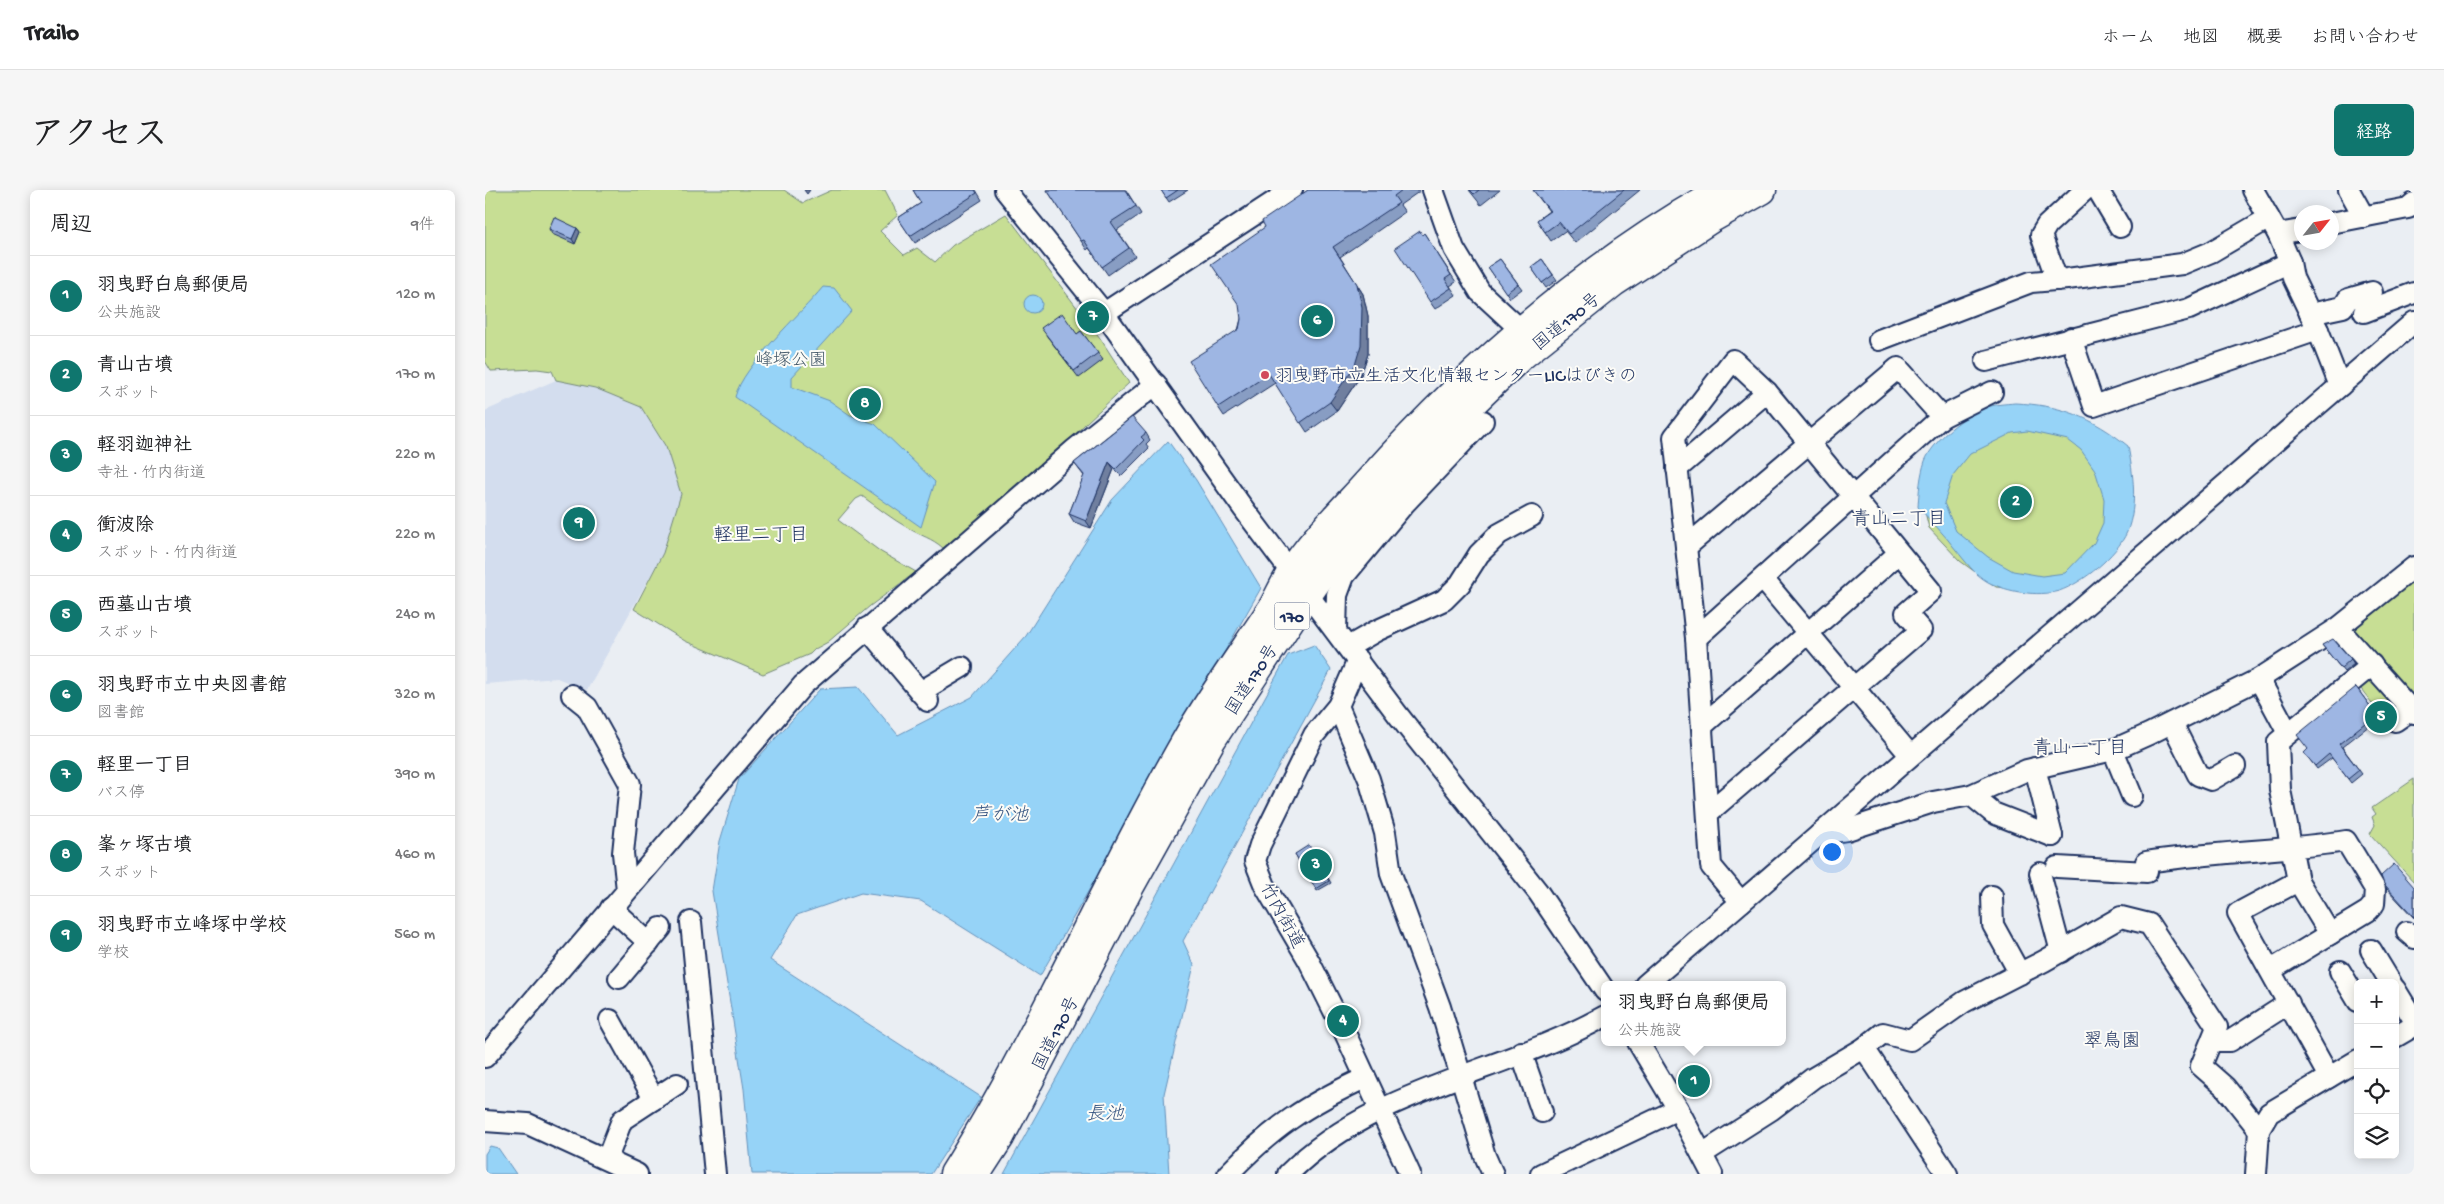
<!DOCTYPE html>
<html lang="ja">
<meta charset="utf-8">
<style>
:root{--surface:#fff;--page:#f6f6f6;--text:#202124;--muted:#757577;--line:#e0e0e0;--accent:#0f766e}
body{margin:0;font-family:"Gochi Hand","Klee One",sans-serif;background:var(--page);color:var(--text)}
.controls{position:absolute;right:15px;bottom:15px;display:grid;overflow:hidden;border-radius:8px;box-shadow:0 2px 12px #0003}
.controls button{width:45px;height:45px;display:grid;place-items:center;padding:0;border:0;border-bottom:1px solid var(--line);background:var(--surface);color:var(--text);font:25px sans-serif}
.compass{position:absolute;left:1809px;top:15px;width:45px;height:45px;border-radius:50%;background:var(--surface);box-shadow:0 2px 12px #0003;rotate:59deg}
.you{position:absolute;left:1346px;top:661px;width:18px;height:18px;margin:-12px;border:4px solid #fff;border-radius:50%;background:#1a73e8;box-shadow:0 0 0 8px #1a73e833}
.badge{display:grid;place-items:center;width:32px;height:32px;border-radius:50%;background:var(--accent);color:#fff;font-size:16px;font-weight:700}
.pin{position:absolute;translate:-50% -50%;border:2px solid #fff;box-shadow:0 1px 5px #0006}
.popup{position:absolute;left:1116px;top:791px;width:185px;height:65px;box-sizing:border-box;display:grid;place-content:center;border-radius:8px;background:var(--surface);filter:drop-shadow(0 1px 4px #0005);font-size:16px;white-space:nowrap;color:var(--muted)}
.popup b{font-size:19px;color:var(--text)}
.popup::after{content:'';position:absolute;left:50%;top:100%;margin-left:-10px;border:10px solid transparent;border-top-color:var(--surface)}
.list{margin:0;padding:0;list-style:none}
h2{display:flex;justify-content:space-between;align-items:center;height:65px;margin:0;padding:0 20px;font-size:21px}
h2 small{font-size:16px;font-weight:400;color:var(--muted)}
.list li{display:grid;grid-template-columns:32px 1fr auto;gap:15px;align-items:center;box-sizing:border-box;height:80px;padding:0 20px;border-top:1px solid var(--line)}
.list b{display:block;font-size:19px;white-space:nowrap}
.list p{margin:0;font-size:16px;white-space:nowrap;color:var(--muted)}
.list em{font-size:16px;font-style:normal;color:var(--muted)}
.icon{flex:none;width:28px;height:28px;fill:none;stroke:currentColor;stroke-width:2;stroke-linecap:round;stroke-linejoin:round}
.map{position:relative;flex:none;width:1929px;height:984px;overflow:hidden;border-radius:8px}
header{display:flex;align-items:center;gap:30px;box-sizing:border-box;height:70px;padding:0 25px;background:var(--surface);border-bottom:1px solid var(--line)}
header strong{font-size:24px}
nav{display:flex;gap:28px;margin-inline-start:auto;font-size:18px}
.intro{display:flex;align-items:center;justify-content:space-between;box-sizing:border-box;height:120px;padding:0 30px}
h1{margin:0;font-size:35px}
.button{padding:12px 22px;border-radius:8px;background:var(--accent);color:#fff;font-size:18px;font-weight:700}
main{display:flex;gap:30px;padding:0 30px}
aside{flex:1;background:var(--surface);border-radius:8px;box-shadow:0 2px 12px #0003}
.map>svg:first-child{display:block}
.built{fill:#d3ddee}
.green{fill:#c7de94;stroke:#718679}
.water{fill:#96d3f7;stroke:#6591ba;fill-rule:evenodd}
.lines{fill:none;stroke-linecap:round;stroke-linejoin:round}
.minor-casing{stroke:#1b2f5e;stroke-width:24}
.highway-casing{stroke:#1b2f5e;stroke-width:31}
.minor{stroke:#fdfcf7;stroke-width:20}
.highway{stroke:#fdfcf7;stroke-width:28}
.wall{fill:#889dc3;stroke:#1b2f5e}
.shaded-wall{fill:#6f7f9f;stroke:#1b2f5e}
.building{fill:#9eb6e3;stroke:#1b2f5e}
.poi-dot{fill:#d1495b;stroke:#fdfcf7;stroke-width:2}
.labels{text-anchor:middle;stroke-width:4;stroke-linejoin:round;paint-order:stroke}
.shield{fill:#fdfcf7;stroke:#5f6c8c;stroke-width:1}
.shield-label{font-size:16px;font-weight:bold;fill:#1b2f5e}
.street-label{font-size:18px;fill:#1b2f5e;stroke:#fdfcf7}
.park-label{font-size:18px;fill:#465b6c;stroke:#fdfcf7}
.poi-label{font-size:18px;fill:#1b2f5e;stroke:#fdfcf7;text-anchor:start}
.neighbourhood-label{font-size:19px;fill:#1b2f5e;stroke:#fdfcf7}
.water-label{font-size:19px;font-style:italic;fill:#3a5884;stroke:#fdfcf7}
</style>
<header>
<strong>Trailo</strong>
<nav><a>ホーム</a><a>地図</a><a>概要</a><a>お問い合わせ</a></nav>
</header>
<div class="intro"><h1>アクセス</h1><a class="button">経路</a></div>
<main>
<aside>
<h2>周辺<small>9件</small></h2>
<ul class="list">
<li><span class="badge">1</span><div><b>羽曳野白鳥郵便局</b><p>公共施設</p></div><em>120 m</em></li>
<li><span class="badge">2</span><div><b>青山古墳</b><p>スポット</p></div><em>170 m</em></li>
<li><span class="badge">3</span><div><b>軽羽迦神社</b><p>寺社 · 竹内街道</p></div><em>220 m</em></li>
<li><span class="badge">4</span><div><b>衝波除</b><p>スポット · 竹内街道</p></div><em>220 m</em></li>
<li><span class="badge">5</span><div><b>西墓山古墳</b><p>スポット</p></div><em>240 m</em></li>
<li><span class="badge">6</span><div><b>羽曳野市立中央図書館</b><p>図書館</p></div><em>320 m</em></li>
<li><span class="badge">7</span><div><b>軽里一丁目</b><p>バス停</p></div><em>390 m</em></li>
<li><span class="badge">8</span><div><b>峯ヶ塚古墳</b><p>スポット</p></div><em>460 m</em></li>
<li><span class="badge">9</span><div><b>羽曳野市立峰塚中学校</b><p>学校</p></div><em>560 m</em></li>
</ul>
</aside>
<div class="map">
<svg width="1929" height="984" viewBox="0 0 1929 984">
<rect width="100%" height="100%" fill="#eaeef3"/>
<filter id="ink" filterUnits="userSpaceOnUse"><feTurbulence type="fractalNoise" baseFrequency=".02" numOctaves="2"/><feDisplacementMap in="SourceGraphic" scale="10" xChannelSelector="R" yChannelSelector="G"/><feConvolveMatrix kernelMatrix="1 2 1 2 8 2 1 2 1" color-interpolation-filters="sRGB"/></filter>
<g filter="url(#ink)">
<!-- built -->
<polygon class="built" points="71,190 110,198 156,217 181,257 196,304 178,363 102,500 72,488 0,494 0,221"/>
<!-- green -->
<g class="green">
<path d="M 0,0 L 299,0 L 318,13 L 347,0 L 400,0 L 413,25 L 395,41 L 419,65 L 432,58 L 450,72 L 468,55 L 521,24 L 615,148 L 644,193 L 602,232 L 575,260 L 545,283 L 530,299 L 458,358 C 447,348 436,346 423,338 C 407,329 392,317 377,306 L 371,309 L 353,330 L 396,362 L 431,382 L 385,416 L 343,452 L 330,459 L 325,464 L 278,484 L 200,451 L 149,419 L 178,363 L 196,304 L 181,257 L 156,217 L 110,198 L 71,190 L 67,181 L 52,179 L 6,181 L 0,171 Z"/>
<polygon points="1542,231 1604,259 1629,324 1613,357 1585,381 1550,400 1511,397 1475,371 1444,338 1437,310 1456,276"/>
<polygon points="1929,384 1929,514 1895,476 1866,438"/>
<polygon points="1882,488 1890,489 1913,521 1900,530 1873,495"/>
<polygon points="1929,589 1929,692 1885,644 1890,635 1887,627 1891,624 1887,618"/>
</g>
<!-- water -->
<g class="water">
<path d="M 338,97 L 349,98 L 367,121 L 307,187 L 307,197 L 345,211 L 365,225 L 390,234 L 450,292 L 436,337 L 250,207 C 258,175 315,125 338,97 Z"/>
<circle cx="548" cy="114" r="9"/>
<path d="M 1530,213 C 1576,215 1607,227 1643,256 C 1648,284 1653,314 1642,342 C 1632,365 1598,393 1574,401 C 1552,407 1523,402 1503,392 C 1489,384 1481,372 1471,360 C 1460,345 1446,331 1433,317 C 1434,301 1435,286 1440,271 C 1448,251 1480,224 1500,218 C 1509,214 1521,214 1530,213 ZM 1542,241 L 1583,250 L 1596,260 L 1610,280 L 1619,309 L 1618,333 L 1609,353 L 1580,383 L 1557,386 L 1528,381 L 1503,367 L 1471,341 L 1459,313 L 1468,285 L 1485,264 L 1527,243 Z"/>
<polygon points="683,251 711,290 776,398 555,786 436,711 376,703 312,725 285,770 496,907 446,984 267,984 259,899 227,701 235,651 254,589 335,499 373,497 413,545 487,507 541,446 627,310"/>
<polygon points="829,455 846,480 698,751 709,775 679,904 684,984 519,984 803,465"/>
<polygon points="5,956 13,958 31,984 0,984 0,964"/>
</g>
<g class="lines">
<!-- minor casing -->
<g class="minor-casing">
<g id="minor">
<polyline points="520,0 619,123 758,318 913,525 1053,702 1120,801"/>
<polyline points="948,0 969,59 995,102 1036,140"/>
<polyline points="1613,0 1635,37"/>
<polyline points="1768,0 1793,44 1805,72 1808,88 1833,140 1855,196"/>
<polyline points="1864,0 1879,27"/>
<polyline points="1846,33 1923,18 1929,13"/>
<polyline points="1793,44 1816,40"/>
<polyline points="1572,90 1556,45 1562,35 1600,0"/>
<polyline points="1879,122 1929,103"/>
<polyline points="619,123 807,0"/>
<polyline points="1825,124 1858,117 1863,109 1887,102"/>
<polyline points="1586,148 1609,216 1833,140"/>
<polyline points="1394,150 1546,92 1582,89 1697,74 1726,62 1784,28"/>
<polyline points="1501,171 1704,119 1805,72"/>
<polyline points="1192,279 1282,202"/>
<polyline points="1201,357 1413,178 1457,227"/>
<polyline points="1278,389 1425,565"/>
<polyline points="382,438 443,511"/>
<polyline points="1853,438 1929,523"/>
<polyline points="851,441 852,405 859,386 919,314 998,231"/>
<polyline points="1211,448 1457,227 1507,202"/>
<polyline points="863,457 891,441 959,410 975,394 994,364 1014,344 1047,326"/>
<polyline points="873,470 853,516 829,545 775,655 770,671 780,696 824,771 860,843 925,984"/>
<polyline points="1774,489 1803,543"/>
<polyline points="435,502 477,477"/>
<polyline points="87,505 102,517 145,594 138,663 142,700"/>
<polyline points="853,516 884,589 900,643 906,684 955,817 1000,966 1008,984"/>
<polyline points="1910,531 1926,520"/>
<polyline points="1687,533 1713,585 1726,590 1750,576"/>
<polyline points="1217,536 1414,363"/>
<polyline points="1628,560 1647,606"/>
<polyline points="1550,578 1567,646"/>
<polyline points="1486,605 1508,623 1567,646"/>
<polyline points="1223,623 1436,440 1421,423 1446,401 1282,202 1248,170 1189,247 1211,448 1226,676 1256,712"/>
<polyline points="1335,644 1362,640 1448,612 1486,605 1542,580 1628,560 1664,544 1774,489 1853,438 1929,377"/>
<path d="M 1572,677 L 1662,682 L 1661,672 C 1727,662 1795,661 1861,651 L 1890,699 L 1889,714 L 1883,721 L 1786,780"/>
<polyline points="1555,683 1576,762"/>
<polyline points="1813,691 1753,723 1844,887"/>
<polyline points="1507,706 1508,735 1535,784"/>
<polyline points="126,718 164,753"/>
<polyline points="206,732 230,984"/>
<polyline points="1922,742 1929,748"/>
<polyline points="1845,744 1813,691 1795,600 1793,552 1887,475"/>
<polyline points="1886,760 1906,793"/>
<polyline points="1855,781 1873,811"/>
<polyline points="134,788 176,738"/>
<polyline points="1160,795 1929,132"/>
<polyline points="1910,799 1929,830"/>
<polyline points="125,830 169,909"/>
<polyline points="1910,847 1929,836"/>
<polyline points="1727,851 1745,851 1804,813"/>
<polyline points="1153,852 1193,919 1227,984"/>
<polyline points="1379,858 1462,984"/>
<polyline points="1036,862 1057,922"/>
<polyline points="0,867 318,495 590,259 671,194"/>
<polyline points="0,931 43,934 152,984"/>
<polyline points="1217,964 1286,920 1328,888 1379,858 1398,843 1425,850 1479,812 1559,771 1636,727 1664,734 1732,837 1716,876 1740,897 1774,940"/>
<polyline points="122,969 137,930 192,894"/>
<path d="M 743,984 C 788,937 821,915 880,888"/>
<path d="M 803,984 C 888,898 1018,883 1120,826"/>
<polyline points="1056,984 1193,919"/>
<polyline points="1771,984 1774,940 1784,923 1873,870"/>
</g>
</g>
<!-- highway casing -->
<g class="highway-casing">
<g id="highway">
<path d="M 469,984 C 558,842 623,685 707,540 C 732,498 761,458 788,417 C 794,406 799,394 806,383 C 826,351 858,320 884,291 C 986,177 1102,75 1237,0"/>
<polyline points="491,984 515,947 644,698 727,549 807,427 863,347 950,249 1035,167 1129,92 1227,28 1277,0"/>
</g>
</g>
<!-- minor -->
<use href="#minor" class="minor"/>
<!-- highway -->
<use href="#highway" class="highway"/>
</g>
<!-- wall -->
<g class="wall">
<polygon points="428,0 491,0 497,10 430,53 413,28 436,13"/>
<polygon points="562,0 641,0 656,24 632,40 650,66 623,85 604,58 602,60"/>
<polygon points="676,0 703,0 684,12"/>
<polygon points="823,0 934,0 935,1 915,15 920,22 855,67 878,104 883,126 883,164 876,185 852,221 822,242 790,193 739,226 733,217 780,37"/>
<polygon points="984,0 1015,0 996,15"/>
<polygon points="1048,0 1155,0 1090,53 1080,41 1066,51 1052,30 1064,21"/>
<polygon points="92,38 95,42 90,54 67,44 64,39"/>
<polygon points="939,43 971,92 965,96 971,105 950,119 945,112 937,45"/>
<polygon points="1015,69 1037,99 1025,108 1003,77"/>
<polygon points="1057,69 1072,90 1061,98 1046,77"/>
<polygon points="596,141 618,170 594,188 561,145 592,144"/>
<polygon points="661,243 665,250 661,254 664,258 636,286 629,279 606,338 589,332 584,324 599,286 589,273"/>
<polygon points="1837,455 1866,469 1869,474 1859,482"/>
<polygon points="1871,497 1894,528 1857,557 1877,584 1866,593 1847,568 1832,579 1822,566"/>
<polygon points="826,658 846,693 832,701 810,664"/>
<polygon points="1899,694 1929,697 1929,728 1902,699"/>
</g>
<!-- shaded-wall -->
<g class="shaded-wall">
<polygon points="319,0 325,0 322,4"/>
<polygon points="92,38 95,42 90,54 87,49"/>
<polygon points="848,57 878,104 883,126 883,164 876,185 852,221 845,212"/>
<polygon points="624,272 629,279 606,338 601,331"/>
</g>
<!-- building -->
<g class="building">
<polygon points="428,0 490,0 492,3 425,46 413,28 436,13"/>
<polygon points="562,0 640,0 651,16 626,32 644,58 617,77 599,50 596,51"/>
<polygon points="676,0 693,0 681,8"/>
<polygon points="823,0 917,0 909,6 914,13 848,57 872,94 877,117 876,155 870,175 845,212 815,233 784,184 733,217 704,171 754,139 756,129 754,115 726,74 780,37 777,31"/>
<polygon points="985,0 994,0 989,4"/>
<polygon points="1048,0 1139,0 1084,44 1074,32 1060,42 1052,30 1065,21"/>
<polygon points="69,27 92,38 87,49 64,39"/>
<polygon points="935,41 937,45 939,43 966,85 960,89 966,98 945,112 910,58"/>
<polygon points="1015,69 1033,94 1021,103 1003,77"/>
<polygon points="1057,69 1068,85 1057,93 1046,77"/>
<polygon points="577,123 592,144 596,141 613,163 589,181 556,138"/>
<polygon points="647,227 661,243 656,247 659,250 631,279 624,272 601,331 584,324 599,285 589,273"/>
<polygon points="1848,449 1866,469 1856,478 1837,455"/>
<polygon points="1871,497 1891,524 1854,554 1874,580 1863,589 1844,564 1830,576 1819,563 1823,559 1812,545"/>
<polygon points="824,655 844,691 831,699 810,664"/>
<polygon points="1909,674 1929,697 1929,727 1899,694 1896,686"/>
</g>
</g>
<!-- markers -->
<circle class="poi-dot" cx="780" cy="185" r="5"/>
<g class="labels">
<!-- shield labels -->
<rect class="shield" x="789.5" y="412.5" width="35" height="27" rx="4"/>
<g class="shield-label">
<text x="807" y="432">170</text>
</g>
<!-- street labels -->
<g class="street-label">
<text transform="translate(1081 131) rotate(-39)" y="6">国道170号</text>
<text transform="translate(766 489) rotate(-57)" y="6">国道170号</text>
<text transform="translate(798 725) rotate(61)" y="6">竹内街道</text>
<text transform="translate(570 843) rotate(-63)" y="6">国道170号</text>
</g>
<!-- park labels -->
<g class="park-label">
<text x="306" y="175">峰塚公園</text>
</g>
<!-- poi labels -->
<g class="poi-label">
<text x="790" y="191">羽曳野市立生活文化情報センターLICはびきの</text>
</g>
<!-- neighbourhood labels -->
<g class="neighbourhood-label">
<text x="1414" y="334">青山二丁目</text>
<text x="276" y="350">軽里二丁目</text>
<text x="1595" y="563">青山一丁目</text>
<text x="1627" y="856">翠鳥園</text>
</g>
<!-- water labels -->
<g class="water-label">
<text x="515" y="630">芦が池</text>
<text x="620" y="929">長池</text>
</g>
</g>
</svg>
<div class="controls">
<button>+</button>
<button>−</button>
<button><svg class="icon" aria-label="locate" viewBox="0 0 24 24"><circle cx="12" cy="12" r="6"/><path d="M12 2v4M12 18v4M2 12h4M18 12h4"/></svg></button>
<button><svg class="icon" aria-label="layers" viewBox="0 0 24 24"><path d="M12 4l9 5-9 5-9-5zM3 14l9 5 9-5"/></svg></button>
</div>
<svg class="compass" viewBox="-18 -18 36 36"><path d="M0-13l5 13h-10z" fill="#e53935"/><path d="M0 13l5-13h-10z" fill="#757577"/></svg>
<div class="you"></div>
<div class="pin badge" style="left:1209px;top:891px">1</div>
<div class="popup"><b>羽曳野白鳥郵便局</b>公共施設</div>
<div class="pin badge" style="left:1531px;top:312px">2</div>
<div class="pin badge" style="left:831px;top:675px">3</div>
<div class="pin badge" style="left:858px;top:831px">4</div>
<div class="pin badge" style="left:1896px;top:527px">5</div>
<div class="pin badge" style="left:832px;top:131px">6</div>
<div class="pin badge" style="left:608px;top:127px">7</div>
<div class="pin badge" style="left:380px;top:214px">8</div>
<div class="pin badge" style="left:94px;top:333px">9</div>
</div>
</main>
